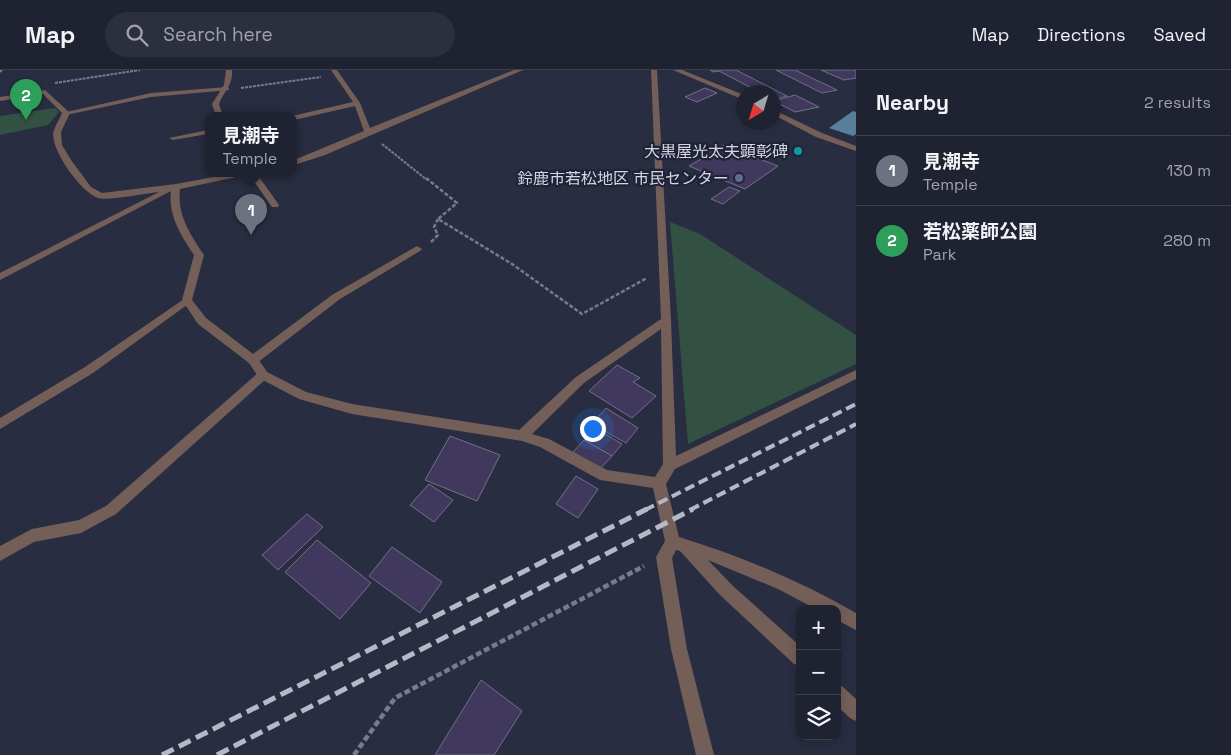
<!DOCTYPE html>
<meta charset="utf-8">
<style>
:root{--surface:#1f2231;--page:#2c2f3d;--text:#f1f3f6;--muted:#a1a4ab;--line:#3c3f4d;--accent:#8bbbb9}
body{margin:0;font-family:"Space Grotesk","Noto Sans JP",sans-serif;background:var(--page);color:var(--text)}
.controls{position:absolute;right:15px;bottom:15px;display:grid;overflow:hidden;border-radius:10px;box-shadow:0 2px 8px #0003}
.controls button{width:45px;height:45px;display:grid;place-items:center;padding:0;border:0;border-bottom:1px solid var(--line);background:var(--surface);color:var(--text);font:25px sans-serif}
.compass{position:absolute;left:736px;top:15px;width:45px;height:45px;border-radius:50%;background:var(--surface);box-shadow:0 2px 8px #0003;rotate:218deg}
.you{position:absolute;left:592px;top:358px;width:18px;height:18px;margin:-12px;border:4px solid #fff;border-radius:50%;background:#1a73e8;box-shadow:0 0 0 8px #1a73e833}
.badge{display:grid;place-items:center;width:32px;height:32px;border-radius:50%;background:var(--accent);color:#fff;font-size:16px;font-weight:700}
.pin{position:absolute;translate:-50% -41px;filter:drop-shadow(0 1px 2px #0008)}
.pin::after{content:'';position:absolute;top:26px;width:18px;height:15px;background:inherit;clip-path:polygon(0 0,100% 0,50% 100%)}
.popup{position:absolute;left:205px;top:42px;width:92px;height:65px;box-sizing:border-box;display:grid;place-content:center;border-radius:10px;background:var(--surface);filter:drop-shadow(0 1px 4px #0005);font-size:16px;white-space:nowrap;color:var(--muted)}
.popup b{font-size:19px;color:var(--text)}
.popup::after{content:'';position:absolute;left:50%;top:100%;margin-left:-10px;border:10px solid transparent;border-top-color:var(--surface)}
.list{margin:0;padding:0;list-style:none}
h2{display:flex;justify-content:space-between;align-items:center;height:65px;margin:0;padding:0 20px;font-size:21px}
h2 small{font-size:16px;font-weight:400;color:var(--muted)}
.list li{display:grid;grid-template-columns:32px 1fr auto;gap:15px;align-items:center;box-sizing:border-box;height:70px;padding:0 20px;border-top:1px solid var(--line)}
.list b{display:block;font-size:19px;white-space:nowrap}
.list p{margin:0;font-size:16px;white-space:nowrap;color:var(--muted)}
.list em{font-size:16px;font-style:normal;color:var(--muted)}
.icon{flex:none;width:28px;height:28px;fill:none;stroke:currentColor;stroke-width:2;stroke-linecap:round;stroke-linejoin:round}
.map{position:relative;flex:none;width:856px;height:685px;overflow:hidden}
header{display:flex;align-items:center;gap:30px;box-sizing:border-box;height:70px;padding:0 25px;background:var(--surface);border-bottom:1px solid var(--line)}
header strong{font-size:24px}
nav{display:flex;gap:28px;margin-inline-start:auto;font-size:18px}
.search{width:350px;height:45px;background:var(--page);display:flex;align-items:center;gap:12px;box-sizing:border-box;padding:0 18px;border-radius:28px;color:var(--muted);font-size:19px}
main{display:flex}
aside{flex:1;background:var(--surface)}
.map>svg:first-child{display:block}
.green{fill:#335142}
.water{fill:#577f9a}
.building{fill:#41395d;stroke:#736f87}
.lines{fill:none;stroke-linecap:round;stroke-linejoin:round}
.path-far2{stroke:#787b8c;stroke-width:2;stroke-dasharray:3 1;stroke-linecap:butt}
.path-far1{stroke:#787b8c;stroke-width:2.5;stroke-dasharray:4 2;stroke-linecap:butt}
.path{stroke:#787b8c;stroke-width:4.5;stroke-dasharray:6 3;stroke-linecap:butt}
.lane{fill:#735f58;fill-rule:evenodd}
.street{fill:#735f58;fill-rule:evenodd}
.rail-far1{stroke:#b5b8c7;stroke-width:4;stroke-dasharray:10 5;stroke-linecap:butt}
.rail{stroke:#b5b8c7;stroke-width:5;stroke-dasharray:13 6;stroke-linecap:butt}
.culture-dot{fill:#0f9aa8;stroke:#202337;stroke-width:2}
.service-dot{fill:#5c6f8a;stroke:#202337;stroke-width:2}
.labels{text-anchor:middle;stroke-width:4.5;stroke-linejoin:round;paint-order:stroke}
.far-poi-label{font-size:16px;fill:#d4d6e4;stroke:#202337;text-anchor:end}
</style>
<header>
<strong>Map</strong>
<div class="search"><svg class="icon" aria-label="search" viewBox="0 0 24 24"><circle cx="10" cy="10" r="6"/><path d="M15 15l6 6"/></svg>Search here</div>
<nav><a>Map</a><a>Directions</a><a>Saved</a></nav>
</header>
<main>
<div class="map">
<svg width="856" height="685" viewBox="0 0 856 685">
<rect width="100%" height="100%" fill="#292d41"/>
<!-- green -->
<g class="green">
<polygon points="55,38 59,42 48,55 0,65 0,46"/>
<polygon points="670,152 700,164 856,265 856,294 688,374"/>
</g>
<!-- water -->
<polygon class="water" points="853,41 856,42 856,64 853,66 829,58"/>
<!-- building -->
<g class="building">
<polygon points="710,0 736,0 787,26 774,29 774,22 759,22 719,1 713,2"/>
<polygon points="776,0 795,0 837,20 822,23"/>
<polygon points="821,0 856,0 856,8 844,10"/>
<polygon points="705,18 717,23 697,32 685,27"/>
<polygon points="795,25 819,37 795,42 774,31"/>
<polygon points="723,75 778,96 745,119 689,96 706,86 700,83 708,78 715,80"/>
<polygon points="729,117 740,121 723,134 711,129"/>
<polygon points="617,295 640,308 633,312 656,326 632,348 589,321"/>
<polygon points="606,338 638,358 626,373 592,354"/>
<polygon points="595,358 622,374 612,386 584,370"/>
<polygon points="450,366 500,385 477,431 425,410"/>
<polygon points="584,370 612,386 600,399 573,382"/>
<polygon points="576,406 598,419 578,448 556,434"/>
<polygon points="429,414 453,430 434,452 410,435"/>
<polygon points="307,444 323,457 278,500 262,485"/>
<polygon points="317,470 371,513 340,549 285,502"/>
<polygon points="392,477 442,512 420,543 369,506"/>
<polygon points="481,610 522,641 494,685 435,685"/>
</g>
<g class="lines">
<!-- path-far2 -->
<g class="path-far2">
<polyline points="0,2 2,0"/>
<polyline points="55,13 140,0"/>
<polyline points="241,18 321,7"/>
<polyline points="382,74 427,110"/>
</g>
<!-- path-far1 -->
<g class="path-far1">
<polyline points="426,108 457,133 438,149 512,194 582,244 647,208"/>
<polyline points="431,172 438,165 434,157 438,149"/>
</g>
<!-- path -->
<polyline class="path" points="354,685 395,628 644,496"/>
<!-- lane -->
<g class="lane">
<polygon points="227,17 229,18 229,20 151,27 66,45 62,43 151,23"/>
<polygon points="208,60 208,64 173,70 169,68"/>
<polygon points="249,104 257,104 279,135 278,137 272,137"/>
<polygon points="417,176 422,179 420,181 340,229 257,293 249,293 247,290 249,287 332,225"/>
<polygon points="187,227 192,230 191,232 93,303 0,359 0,348 85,297"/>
<polygon points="263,301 269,305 267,308 116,444 81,463 34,472 0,491 0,476 32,459 79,450 106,436 259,302"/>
</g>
<!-- street -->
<g class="street">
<path d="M 226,0 L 232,0 C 233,16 224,21 219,34 L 223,46 L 216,46 L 212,34 L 224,15 Z"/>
<polygon points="331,0 337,0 360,33 370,58 514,0 523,0 325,85 294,95 294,90 364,61 355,36 294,50 292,46 353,32"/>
<path d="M 651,0 L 657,0 L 671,250 L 676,386 L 856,300 L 856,309 L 675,399 L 666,414 L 679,467 C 741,486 800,511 856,543 L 856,560 L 837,550 L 837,539 L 816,539 L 778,519 L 708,490 L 732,515 L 800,576 L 800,596 L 794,594 L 720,525 L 680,481 L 676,480 L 672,488 L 687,579 L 714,685 L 696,685 L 671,579 L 656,487 L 665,471 L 653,418 L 600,410 L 540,377 L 522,371 L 352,344 L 299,329 L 259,308 L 249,293 L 198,254 L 182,230 L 194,185 C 181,165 168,146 171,121 L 0,210 L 0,203 L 159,122 C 147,123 108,131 98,128 C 81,122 53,83 53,64 C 54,58 59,50 62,43 L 43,24 L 0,31 L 0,27 L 45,20 L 70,43 L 61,62 L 62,75 L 71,90 L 91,117 L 102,123 L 176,114 L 230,104 L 245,104 L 241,106 L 180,119 C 177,145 190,164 204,185 L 192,230 L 206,248 L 257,287 L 267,302 L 306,322 L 352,334 L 519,360 L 576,307 L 661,249 ZM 661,259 L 663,394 L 655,407 L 607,400 L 549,369 L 532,364 L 584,313 Z"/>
<polygon points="673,0 682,0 744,25 744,30"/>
<polygon points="774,40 822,63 856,76 856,81 816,67 774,45"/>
<polygon points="837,614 843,617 856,629 856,651 850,648 837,636"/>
</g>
<!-- rail-far1 -->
<g class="rail-far1">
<polyline points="645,440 856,334"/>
<polyline points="690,440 856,354"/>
</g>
<!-- rail -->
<g class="rail">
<polyline points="162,685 647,439"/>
<polyline points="217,685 693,439"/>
</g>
</g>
<!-- markers -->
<circle class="culture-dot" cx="798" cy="81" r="5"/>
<circle class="service-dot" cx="739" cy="108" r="5"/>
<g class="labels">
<!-- far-poi labels -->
<g class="far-poi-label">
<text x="788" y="87">大黒屋光太夫顕彰碑</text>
<text x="729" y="114">鈴鹿市若松地区 市民センター</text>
</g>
</g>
</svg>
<div class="controls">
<button>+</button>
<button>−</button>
<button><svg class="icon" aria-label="layers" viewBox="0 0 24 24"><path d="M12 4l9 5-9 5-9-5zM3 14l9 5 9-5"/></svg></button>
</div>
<svg class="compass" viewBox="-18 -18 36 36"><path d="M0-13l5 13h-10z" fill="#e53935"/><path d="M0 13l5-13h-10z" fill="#a1a4ab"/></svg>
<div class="you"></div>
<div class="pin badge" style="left:251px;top:165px;background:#6b7280">1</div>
<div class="popup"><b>見潮寺</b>Temple</div>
<div class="pin badge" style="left:26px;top:50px;background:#2e9e5b">2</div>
</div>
<aside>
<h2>Nearby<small>2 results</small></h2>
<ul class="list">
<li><span class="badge" style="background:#6b7280">1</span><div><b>見潮寺</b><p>Temple</p></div><em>130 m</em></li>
<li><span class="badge" style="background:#2e9e5b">2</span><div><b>若松薬師公園</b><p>Park</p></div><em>280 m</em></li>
</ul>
</aside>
</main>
